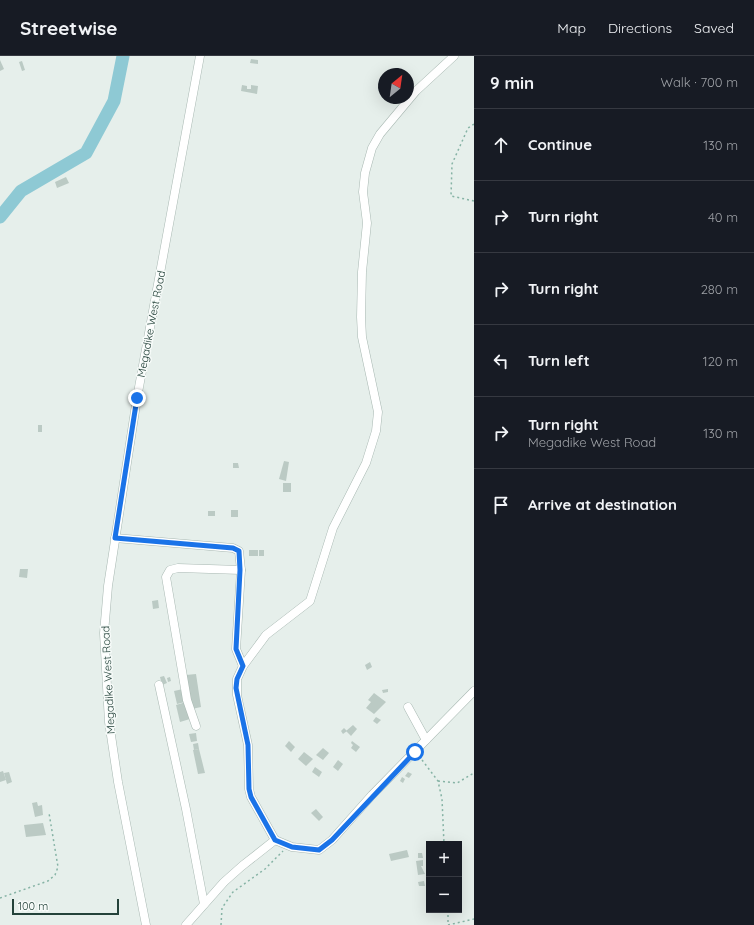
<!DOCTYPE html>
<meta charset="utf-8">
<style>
:root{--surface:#171b24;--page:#20242c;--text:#f1f3f6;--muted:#9ea1a6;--line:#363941}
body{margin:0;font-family:Quicksand,sans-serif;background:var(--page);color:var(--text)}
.controls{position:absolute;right:12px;bottom:12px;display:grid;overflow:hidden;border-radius:0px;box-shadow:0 4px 16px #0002}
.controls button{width:36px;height:36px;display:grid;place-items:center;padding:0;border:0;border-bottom:1px solid var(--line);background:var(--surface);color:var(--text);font:20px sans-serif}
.compass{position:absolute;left:378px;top:12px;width:36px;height:36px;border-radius:50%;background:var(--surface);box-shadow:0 4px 16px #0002;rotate:29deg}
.scale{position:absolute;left:12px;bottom:10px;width:107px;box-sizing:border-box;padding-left:4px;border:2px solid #24423a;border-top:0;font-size:11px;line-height:14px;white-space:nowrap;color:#24423a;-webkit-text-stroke:3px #f7fbf9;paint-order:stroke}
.stop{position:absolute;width:12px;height:12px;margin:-9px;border:3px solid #1a73e8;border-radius:50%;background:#fff}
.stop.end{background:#1a73e8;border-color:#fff;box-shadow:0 1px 4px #0008}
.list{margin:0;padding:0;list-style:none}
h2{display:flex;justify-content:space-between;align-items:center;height:52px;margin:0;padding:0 16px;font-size:17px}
h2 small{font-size:13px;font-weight:400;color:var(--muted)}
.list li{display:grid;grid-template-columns:26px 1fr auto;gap:12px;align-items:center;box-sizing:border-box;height:72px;padding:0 16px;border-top:1px solid var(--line)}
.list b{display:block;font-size:15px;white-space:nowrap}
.list p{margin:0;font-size:13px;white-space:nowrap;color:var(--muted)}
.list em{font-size:13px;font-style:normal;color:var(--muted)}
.icon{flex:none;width:22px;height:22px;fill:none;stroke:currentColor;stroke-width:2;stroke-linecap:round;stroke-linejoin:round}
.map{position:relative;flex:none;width:474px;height:869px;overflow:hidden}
header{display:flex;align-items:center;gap:24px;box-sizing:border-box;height:56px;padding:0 20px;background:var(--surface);border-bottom:1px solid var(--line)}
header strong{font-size:19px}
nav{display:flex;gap:22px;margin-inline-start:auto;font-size:14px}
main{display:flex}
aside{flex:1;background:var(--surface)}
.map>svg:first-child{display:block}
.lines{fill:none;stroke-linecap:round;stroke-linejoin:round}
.river{stroke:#8ec9d4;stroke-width:13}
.building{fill:#bbcac4}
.minor-casing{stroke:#a8b8b2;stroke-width:9}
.path{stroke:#86b3a5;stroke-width:1.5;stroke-dasharray:2 3;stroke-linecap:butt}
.minor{stroke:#fff;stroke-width:8}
.route{stroke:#1a73e8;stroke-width:5}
.labels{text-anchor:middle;stroke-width:3;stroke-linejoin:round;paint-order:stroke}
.street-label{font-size:11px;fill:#24423a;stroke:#f7fbf9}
</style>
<header>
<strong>Streetwise</strong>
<nav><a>Map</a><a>Directions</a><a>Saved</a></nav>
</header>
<main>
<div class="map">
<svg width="474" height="869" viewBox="0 0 474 869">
<rect width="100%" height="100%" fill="#e6efeb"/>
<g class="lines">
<!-- river -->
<polyline class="river" points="0,161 21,135 86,97 114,45 123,0"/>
</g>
<!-- building -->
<g class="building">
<polygon points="251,3 258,4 258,8 250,7"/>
<polygon points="0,4 4,13 0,15"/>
<polygon points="22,5 25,14 22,15 19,6"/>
<polygon points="242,29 247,30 247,33 251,33 251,29 258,30 257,38 241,35"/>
<polygon points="66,121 69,127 57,132 55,126"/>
<rect x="38" y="369" width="4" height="7"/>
<polygon points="284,405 289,406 286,425 279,423"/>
<polygon points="233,407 238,407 239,412 233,412"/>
<rect x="283" y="427" width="8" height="9"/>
<rect x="231" y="454" width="7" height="7"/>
<rect x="208" y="455" width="7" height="5"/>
<rect x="249" y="494" width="9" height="6"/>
<rect x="259" y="494" width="5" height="6"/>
<polygon points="20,513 28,513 27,522 19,521"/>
<polygon points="158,544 159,552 153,553 152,545"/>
<polygon points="370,606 372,611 367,614 365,609"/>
<polygon points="196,618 201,651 192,653 186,619"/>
<polygon points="164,620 167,627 162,629 160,621"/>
<polygon points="170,621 171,625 168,626 167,622"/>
<polygon points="183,633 185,646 177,648 174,635"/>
<polygon points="388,633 388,636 383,637 382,634"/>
<polygon points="374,637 386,646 374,658 366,652 371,646 368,644"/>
<polygon points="186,646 190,663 180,666 176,649"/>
<polygon points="376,661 381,664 377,668 373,665"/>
<polygon points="353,669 357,673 351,680 346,675"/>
<polygon points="344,672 347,675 343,678 341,675"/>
<polygon points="196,677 197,685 191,686 189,678"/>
<polygon points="289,685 295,691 291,696 285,690"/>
<polygon points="352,685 360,691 356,696 351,692 353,689 351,687"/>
<polygon points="198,687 199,693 194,694 193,688"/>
<polygon points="323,692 329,697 323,704 316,699"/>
<polygon points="199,693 205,717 198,718 193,694"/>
<polygon points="304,696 313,703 306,710 298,703"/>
<polygon points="338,704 343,708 338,715 333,711"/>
<polygon points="315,711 322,716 319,721 312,716"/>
<polygon points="3,715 6,724 0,726 0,716"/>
<polygon points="9,716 12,726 7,728 4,717"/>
<polygon points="408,716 412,718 409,722 405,720"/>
<polygon points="402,721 405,723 403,727 400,725"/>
<polygon points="37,746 38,750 42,749 43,759 35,761 32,747"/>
<polygon points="316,753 323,761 319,765 311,757"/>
<polygon points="43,767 46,779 26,781 24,769"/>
<polygon points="407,794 409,801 391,805 389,798"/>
<polygon points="418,797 422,797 423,802 418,802"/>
<polygon points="423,804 423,810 421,810 425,818 418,819 416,805"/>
<polygon points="424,825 425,830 419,830 418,826"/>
</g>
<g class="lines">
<!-- minor casing -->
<g class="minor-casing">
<g id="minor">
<polyline points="115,482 233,492 239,495 241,514 236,593 243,610"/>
<polyline points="159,629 186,753 204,848"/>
<polyline points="408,651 426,684"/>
<polyline points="196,670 187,644 166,521 170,514 178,512 241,514"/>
<polyline points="275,784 251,741 249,733 248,689 237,639 237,623 243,610 266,579 310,545 333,472 366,407 376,375 378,356 362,281 361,261 362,216 367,167 363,136 365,117 372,92 380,78 416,35 454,0"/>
<polyline points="146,869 118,726 109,666 104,577 108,530 137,342 200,0"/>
<polyline points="186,869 224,826 242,810 275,784 292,791 319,794 332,784 372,739 474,635"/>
</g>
</g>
<!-- path -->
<g class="path">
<polyline points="474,68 468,72 452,108 451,140 474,145"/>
<polyline points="419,700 438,725 442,743 444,788"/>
<polyline points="438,725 457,727 474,717"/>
<polyline points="0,842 48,825 55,819 58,811 49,757"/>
<polyline points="448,854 448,869 474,863"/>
<polyline points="221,869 222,852 233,836 265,813 283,795"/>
</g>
<!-- minor -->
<use href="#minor" class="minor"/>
</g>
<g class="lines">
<!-- route -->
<polyline class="route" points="137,342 115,482 233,492 239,495 240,514 236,593 243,610 237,623 236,632 248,689 249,733 251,741 275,784 292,791 319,794 332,784 415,696"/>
</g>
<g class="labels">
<!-- street labels -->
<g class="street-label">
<text transform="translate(151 268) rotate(-79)" y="4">Megadike West Road</text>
<text transform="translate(108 624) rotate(-93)" y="4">Megadike West Road</text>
</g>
</g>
</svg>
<div class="controls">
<button>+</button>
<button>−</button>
</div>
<svg class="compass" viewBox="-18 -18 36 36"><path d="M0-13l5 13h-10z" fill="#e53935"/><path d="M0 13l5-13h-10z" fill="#9ea1a6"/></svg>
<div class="scale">100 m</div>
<div class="stop" style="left:415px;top:696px"></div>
<div class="stop end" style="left:137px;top:342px"></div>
</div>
<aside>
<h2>9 min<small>Walk · 700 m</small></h2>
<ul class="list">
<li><svg class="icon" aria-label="ahead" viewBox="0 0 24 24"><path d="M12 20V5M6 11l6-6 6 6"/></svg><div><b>Continue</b></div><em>130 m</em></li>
<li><svg class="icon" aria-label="right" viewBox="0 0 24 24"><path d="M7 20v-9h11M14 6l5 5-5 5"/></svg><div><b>Turn right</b></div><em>40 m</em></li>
<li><svg class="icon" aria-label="right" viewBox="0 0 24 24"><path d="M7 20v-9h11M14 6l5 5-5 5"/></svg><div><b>Turn right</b></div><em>280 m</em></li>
<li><svg class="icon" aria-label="left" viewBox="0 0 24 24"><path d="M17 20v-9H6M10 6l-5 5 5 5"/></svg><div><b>Turn left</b></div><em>120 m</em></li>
<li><svg class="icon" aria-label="right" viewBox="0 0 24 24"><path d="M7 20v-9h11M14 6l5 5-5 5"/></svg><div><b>Turn right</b><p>Megadike West Road</p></div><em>130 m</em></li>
<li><svg class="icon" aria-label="arrive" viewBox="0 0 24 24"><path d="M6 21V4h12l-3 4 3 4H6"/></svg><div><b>Arrive at destination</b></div></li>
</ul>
</aside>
</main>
